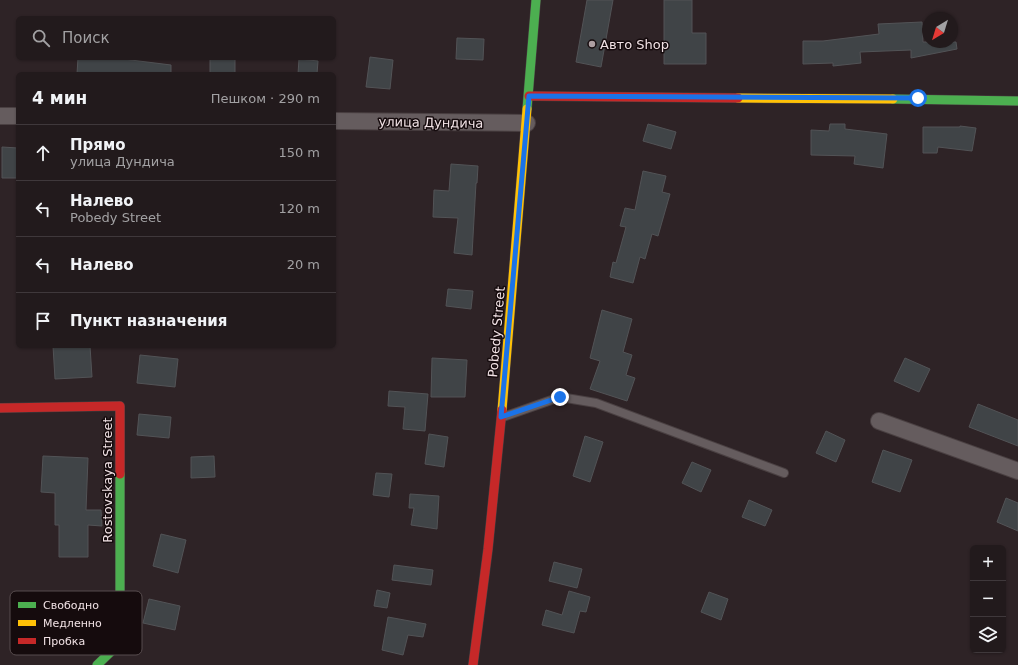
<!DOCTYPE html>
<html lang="ru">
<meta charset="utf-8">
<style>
:root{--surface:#221a1c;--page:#2e2729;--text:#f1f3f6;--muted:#a2a1a3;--line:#3f383b}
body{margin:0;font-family:"DejaVu Sans",sans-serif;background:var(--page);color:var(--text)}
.controls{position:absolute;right:12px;bottom:12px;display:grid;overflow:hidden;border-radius:6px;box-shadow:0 1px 3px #0004}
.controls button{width:36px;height:36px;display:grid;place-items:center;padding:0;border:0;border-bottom:1px solid var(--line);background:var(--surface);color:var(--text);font:20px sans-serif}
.compass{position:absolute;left:922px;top:12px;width:36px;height:36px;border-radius:50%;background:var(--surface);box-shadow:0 1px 3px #0004;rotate:218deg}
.stop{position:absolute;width:12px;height:12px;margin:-9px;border:3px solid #1a73e8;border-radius:50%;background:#fff}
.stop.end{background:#1a73e8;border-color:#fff;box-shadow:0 1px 4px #0008}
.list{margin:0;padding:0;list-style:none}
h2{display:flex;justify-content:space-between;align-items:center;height:52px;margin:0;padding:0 16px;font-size:17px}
h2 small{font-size:13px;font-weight:400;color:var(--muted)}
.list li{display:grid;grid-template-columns:26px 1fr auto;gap:12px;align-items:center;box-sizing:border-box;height:56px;padding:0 16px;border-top:1px solid var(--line)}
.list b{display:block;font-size:15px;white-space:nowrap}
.list p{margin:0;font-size:13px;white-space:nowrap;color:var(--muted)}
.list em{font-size:13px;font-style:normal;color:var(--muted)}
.icon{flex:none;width:22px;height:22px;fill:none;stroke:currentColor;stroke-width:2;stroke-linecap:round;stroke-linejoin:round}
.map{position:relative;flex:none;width:1018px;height:665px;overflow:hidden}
.search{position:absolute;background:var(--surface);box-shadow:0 1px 3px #0004;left:16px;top:16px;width:320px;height:44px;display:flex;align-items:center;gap:10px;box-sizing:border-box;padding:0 14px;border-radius:6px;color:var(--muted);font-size:15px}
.panel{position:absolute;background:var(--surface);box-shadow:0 1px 3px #0004;left:16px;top:72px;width:320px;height:276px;border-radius:6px}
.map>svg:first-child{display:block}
.building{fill:#404447;stroke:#525356}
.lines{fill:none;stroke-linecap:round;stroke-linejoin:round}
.lane-casing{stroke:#4a4042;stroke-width:10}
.street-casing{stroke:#4a4042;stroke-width:18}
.fast-casing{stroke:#4a4042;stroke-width:10}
.slow-casing{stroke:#4a4042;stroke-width:10}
.jam-casing{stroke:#4a4042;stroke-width:10}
.lane{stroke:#655c5e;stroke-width:8}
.street{stroke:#655c5e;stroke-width:16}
.fast{stroke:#4caf50;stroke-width:9}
.slow{stroke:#ffc107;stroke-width:9}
.jam{stroke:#c62828;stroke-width:9}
.route{stroke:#1a73e8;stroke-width:5}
.poi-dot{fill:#ad9fa2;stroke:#150b0d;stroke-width:1.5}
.labels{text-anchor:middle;stroke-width:3;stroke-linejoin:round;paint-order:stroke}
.poi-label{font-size:13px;fill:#f1e2e5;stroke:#150b0d;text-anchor:start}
.street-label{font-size:13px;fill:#f1e2e5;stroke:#150b0d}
.key{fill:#150b0d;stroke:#574c4e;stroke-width:1}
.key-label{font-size:11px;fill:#f1e2e5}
</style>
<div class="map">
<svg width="1018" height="665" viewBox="0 0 1018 665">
<rect width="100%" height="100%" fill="#2e2326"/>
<!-- building -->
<g class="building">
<polygon points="587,0 613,0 601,67 576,62"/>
<polygon points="664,0 692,0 692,33 706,33 706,64 664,64"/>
<polygon points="922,22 923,42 956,42 957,49 911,58 911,50 860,52 861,63 833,66 833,63 803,64 803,41 823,41 879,34 878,24"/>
<polygon points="457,38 484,39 483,60 456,59"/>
<polygon points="370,57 393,60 390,89 366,87"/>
<polygon points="78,58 115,58 171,65 171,74 77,74"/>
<rect x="210" y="58" width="25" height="16"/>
<polygon points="299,59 318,61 317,74 298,74"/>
<polygon points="648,124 676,132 671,149 643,141"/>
<polygon points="830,124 845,124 845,129 887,134 883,168 854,164 855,156 811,155 811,130 829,131"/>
<polygon points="960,126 976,128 972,151 938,147 937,153 923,153 923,127 960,127"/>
<polygon points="2,147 18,148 18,178 2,178"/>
<polygon points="451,164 478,166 477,183 476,183 472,255 454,253 458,218 433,217 434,190 449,191"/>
<polygon points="643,171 666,176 662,192 670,194 658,236 652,234 645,259 640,257 633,283 610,277 613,262 616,263 626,227 620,226 625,208 635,210"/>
<polygon points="448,289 473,291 471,309 446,306"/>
<polygon points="602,310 632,319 623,352 632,355 626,375 635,378 627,401 590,389 600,361 590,358"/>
<polygon points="53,346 90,346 92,377 55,379"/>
<polygon points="140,355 178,359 175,387 137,383"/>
<polygon points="432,358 467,360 465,397 431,397"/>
<polygon points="905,358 930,369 919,392 894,381"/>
<polygon points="389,391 428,394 425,431 403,429 405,407 388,406"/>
<polygon points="978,404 1018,420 1018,446 969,427"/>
<polygon points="139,414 171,417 169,438 137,435"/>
<polygon points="826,431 845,440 836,462 816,453"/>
<polygon points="429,434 448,437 444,467 425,464"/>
<polygon points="585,436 603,442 590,482 573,476"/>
<polygon points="883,450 912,460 900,492 872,482"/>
<polygon points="43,456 88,458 86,510 101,510 102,526 88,525 88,557 59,557 59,525 55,525 55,493 41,492"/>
<polygon points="214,456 215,477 191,478 191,457"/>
<polygon points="692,462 711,470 701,492 682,483"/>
<polygon points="376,473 392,474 389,497 373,495"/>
<polygon points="410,494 439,496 437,529 411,525 414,508 409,508"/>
<polygon points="1006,498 1018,503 1018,531 997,522"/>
<polygon points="749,500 772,510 765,526 742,517"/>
<polygon points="161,534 186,540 178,573 153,566"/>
<polygon points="554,562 582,569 577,588 549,581"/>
<polygon points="394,565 433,570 431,585 392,580"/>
<polygon points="377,590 390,593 387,608 374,606"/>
<polygon points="569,591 590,597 586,612 580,611 574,633 542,625 546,610 562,615"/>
<polygon points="709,592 728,599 721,620 701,612"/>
<polygon points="149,599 180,606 175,630 143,623"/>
<polygon points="388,617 426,624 423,637 408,635 403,655 382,650"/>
</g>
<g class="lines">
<!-- lane casing -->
<g class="lane-casing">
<polyline id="lane" points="503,417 560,397 596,403 784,473"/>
</g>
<!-- street casing -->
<g class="street-casing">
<g id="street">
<polyline points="0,116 18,116"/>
<polyline points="334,121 527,123"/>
<polyline points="879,421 1018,471"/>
</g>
</g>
<!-- fast casing -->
<g class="fast-casing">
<g id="fast">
<polyline points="893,99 1018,101"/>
<polyline points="527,109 536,0"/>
<polyline points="97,665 120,643 120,474"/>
</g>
</g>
<!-- slow casing -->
<g class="slow-casing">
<g id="slow">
<polyline points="738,98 893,99"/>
<polyline points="502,410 527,109"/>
</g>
</g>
<!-- jam casing -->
<g class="jam-casing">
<g id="jam">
<polyline points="529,96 738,98"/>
<polyline points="0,408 120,406 120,474"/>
<polyline points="473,665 488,549 502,410"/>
</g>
</g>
<!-- lane -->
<use href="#lane" class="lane"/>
<!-- street -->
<use href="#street" class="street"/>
<!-- fast -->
<use href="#fast" class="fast"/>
<!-- slow -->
<use href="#slow" class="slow"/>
<!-- jam -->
<use href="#jam" class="jam"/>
</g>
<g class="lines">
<!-- route -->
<polyline class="route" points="560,397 501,417 529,96 918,98"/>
</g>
<!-- markers -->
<circle class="poi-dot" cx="592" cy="44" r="4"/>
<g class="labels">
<!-- poi labels -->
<g class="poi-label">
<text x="600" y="49">Авто Shop</text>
</g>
<!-- street labels -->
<g class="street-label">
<text transform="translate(431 122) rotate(1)" y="5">улица Дундича</text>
<text transform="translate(496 332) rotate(-85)" y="5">Pobedy Street</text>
<text transform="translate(107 480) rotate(-90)" y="5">Rostovskaya Street</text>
</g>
</g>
<!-- legend -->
<rect x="10" y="591" width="132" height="64" rx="6" class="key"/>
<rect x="18" y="602" width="18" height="6" fill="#4caf50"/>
<rect x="18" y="620" width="18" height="6" fill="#ffc107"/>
<rect x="18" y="638" width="18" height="6" fill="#c62828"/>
<g class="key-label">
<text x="43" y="609">Свободно</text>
<text x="43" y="627">Медленно</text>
<text x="43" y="645">Пробка</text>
</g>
</svg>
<div class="controls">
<button>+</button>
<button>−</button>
<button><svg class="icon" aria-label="layers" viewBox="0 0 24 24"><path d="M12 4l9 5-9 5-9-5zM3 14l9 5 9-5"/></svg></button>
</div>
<svg class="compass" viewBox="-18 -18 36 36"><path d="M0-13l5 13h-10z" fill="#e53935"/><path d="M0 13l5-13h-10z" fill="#a2a1a3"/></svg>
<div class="stop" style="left:918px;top:98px"></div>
<div class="stop end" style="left:560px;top:397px"></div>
<div class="search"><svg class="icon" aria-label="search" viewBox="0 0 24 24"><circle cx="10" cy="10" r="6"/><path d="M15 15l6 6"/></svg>Поиск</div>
<section class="panel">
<h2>4 мин<small>Пешком · 290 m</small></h2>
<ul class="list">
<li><svg class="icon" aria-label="ahead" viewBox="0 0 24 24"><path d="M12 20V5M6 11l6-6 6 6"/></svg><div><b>Прямо</b><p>улица Дундича</p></div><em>150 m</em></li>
<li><svg class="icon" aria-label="left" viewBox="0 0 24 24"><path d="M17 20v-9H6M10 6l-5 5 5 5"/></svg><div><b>Налево</b><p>Pobedy Street</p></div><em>120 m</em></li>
<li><svg class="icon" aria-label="left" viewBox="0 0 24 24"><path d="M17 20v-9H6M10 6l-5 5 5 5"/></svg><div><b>Налево</b></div><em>20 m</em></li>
<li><svg class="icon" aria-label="arrive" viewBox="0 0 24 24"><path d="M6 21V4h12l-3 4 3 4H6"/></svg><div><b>Пункт назначения</b></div></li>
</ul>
</section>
</div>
